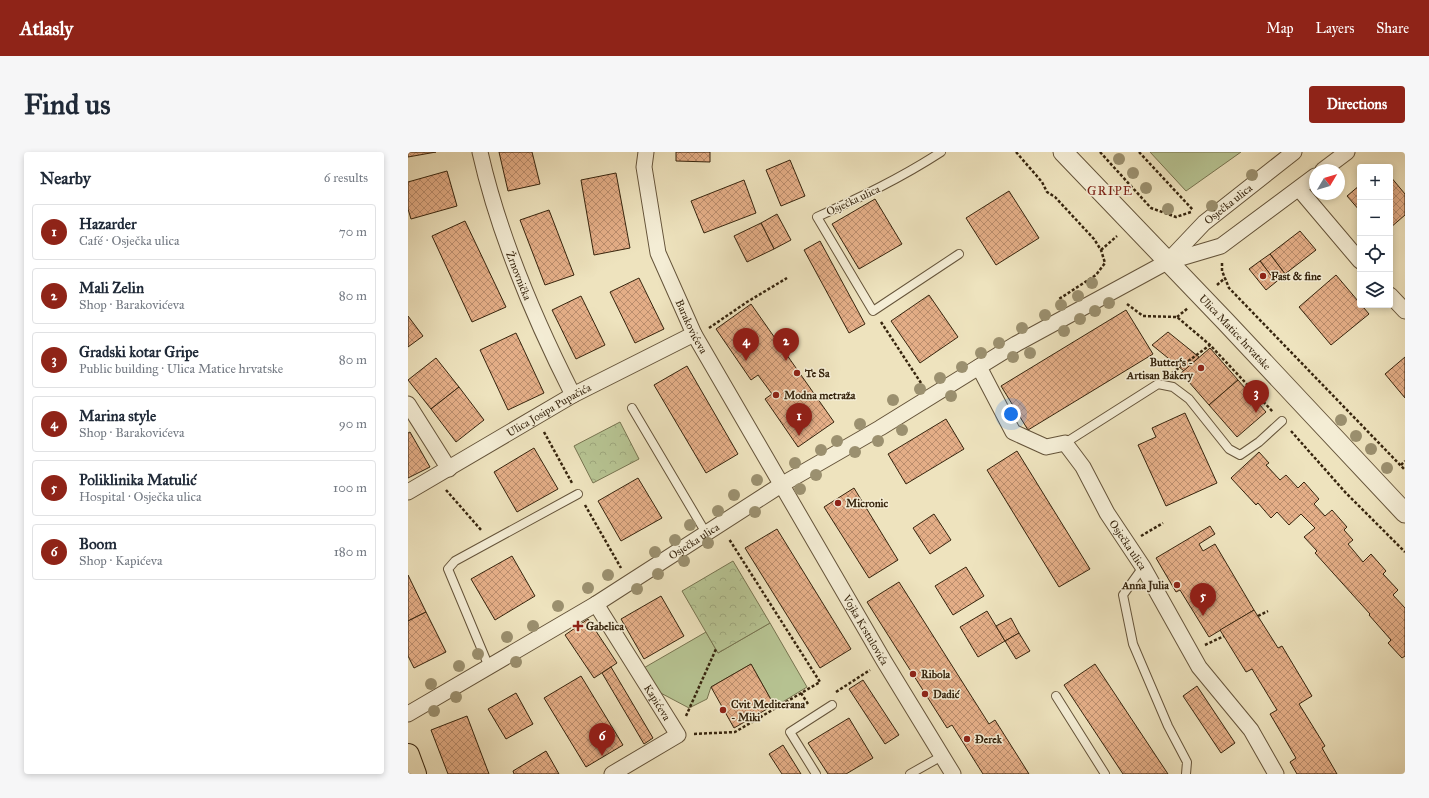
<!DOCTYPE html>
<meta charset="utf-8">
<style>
:root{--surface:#fff;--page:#f6f6f7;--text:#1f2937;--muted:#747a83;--line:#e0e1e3;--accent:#8f2418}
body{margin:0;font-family:"IM FELL Great Primer",serif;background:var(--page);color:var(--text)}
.controls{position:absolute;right:12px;top:12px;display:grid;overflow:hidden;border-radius:4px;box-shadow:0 2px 6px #0003}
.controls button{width:36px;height:36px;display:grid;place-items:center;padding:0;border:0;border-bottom:1px solid var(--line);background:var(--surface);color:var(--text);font:20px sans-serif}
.compass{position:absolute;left:901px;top:12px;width:36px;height:36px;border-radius:50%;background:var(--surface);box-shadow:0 2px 6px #0003;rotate:52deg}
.you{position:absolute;left:603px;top:262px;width:14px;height:14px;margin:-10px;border:3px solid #fff;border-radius:50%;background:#1a73e8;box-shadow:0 0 0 6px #1a73e833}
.badge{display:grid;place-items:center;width:26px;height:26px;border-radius:50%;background:var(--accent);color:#fff;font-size:13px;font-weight:700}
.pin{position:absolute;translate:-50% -33px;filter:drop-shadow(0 1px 2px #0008)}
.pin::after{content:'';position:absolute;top:21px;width:14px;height:12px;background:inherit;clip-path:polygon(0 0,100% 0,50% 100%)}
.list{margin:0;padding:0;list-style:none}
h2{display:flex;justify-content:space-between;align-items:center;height:52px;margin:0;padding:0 16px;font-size:17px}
h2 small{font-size:13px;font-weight:400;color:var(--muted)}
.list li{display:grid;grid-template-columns:26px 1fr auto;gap:12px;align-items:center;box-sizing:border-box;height:56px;margin:0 8px 8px;padding:0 8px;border:1px solid var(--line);border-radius:4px}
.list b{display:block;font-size:15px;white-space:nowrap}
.list p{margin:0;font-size:13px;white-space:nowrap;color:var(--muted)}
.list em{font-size:13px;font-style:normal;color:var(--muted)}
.icon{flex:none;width:22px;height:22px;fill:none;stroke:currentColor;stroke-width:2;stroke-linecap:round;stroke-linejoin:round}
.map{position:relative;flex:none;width:997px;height:622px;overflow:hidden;border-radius:4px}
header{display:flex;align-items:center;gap:24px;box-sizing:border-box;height:56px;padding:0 20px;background:var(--accent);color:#fff}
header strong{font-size:19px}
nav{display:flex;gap:22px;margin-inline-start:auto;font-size:14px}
.intro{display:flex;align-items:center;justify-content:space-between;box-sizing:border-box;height:96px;padding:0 24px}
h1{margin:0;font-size:28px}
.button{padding:10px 18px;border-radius:4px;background:var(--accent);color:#fff;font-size:14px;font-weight:700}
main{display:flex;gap:24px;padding:0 24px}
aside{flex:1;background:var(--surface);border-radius:4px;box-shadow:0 2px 6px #0003}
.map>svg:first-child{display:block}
.grass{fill:#b7c493;stroke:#777450}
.park{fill:url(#park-crowns);stroke:#777450}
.building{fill:url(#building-cross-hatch);stroke:#37250e}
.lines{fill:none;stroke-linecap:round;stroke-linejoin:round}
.service-casing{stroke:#65543a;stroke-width:10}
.minor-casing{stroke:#65543a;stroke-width:17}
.tertiary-casing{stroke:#65543a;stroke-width:21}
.primary-casing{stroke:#37250e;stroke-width:24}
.path{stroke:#37250e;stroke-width:2.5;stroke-dasharray:3 2;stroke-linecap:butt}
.service{stroke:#f4edd5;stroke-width:8}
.minor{stroke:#f4edd5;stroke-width:15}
.tertiary{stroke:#f4edd5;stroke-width:19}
.primary{stroke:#eee3be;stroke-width:22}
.tree{fill:#9b906f}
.poi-dot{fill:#8f2418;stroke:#f4edd5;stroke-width:1.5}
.labels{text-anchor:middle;stroke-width:3;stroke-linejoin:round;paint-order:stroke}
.street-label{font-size:11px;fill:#37250e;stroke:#f4edd5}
.poi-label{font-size:11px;font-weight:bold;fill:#37250e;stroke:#f4edd5;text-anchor:start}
.quarter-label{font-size:13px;letter-spacing:1px;fill:#7a1f14;stroke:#f4edd5}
</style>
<header>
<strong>Atlasly</strong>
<nav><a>Map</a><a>Layers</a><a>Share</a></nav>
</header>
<div class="intro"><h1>Find us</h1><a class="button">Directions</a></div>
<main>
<aside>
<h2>Nearby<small>6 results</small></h2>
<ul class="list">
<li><span class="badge">1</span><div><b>Hazarder</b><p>Café · Osječka ulica</p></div><em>70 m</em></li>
<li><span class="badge">2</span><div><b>Mali Zelin</b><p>Shop · Barakovićeva</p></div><em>80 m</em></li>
<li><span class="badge">3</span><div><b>Gradski kotar Gripe</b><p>Public building · Ulica Matice hrvatske</p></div><em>80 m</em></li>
<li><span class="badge">4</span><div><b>Marina style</b><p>Shop · Barakovićeva</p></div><em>90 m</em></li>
<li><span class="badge">5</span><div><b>Poliklinika Matulić</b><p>Hospital · Osječka ulica</p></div><em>100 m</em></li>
<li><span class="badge">6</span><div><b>Boom</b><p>Shop · Kapićeva</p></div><em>180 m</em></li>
</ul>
</aside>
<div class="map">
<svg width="997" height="622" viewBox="0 0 997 622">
<defs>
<pattern id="park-crowns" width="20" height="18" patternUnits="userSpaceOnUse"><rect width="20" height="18" fill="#b7c493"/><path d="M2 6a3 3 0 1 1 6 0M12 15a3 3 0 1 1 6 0" fill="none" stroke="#9ea87e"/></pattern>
<pattern id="building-cross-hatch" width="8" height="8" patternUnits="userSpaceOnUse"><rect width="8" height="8" fill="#e4ae87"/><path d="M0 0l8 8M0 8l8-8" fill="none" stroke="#ba8d6d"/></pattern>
</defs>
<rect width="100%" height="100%" fill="#eee3be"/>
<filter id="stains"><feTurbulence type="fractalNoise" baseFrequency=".005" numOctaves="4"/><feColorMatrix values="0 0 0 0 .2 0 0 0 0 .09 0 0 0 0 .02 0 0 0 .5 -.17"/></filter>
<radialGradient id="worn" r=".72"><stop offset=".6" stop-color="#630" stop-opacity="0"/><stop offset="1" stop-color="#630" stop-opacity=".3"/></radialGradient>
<!-- grass -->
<g class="grass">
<polygon points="742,0 833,0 778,39"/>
<polygon points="362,471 399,535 368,554 366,553 343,512 303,535 299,547 281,556 247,538 234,517 298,480 310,501"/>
</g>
<!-- park -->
<g class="park">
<polygon points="212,270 231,307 185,331 166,294"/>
<polygon points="325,409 362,471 310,501 274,439"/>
</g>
<!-- building -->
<g class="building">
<polygon points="0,0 28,0 0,5"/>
<polygon points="91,0 124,0 132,32 100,39"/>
<polygon points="268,0 302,0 302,10 268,9"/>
<polygon points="382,8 397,44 373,54 358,18"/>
<polygon points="39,19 49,54 3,67 0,57 0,30"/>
<polygon points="208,21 222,96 186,103 173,28"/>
<polygon points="982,24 997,42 997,63 982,76"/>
<polygon points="336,28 348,61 296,81 283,49"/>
<polygon points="952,33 952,59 939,44"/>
<polygon points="601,39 631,86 588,113 558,66"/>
<polygon points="467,47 494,92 451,117 424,72"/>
<polygon points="141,58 166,123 137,133 112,68"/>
<polygon points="369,62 383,88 366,97 353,71"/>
<polygon points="57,69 98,155 64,170 24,84"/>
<polygon points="353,71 366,97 339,110 326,84"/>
<polygon points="892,79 908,98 877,122 862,102"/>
<polygon points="412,89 457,172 441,181 396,98"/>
<polygon points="862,102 877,122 868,130 852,109"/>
<polygon points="852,109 868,130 858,138 841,117"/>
<polygon points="928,123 961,162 923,193 891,155"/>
<polygon points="231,126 256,177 227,191 202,140"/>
<polygon points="521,143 550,185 512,211 483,169"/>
<polygon points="173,144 197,193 168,207 144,158"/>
<polygon points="343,152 426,270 390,295 357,247 364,242 350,223 343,228 308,177"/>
<polygon points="718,158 745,202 620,278 593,234"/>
<polygon points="0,164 15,184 0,195"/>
<polygon points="760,180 791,205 776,219 744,193"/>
<polygon points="108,181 136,241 100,258 72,198"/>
<polygon points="802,196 830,228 801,253 773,221"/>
<polygon points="997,205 997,246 977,222"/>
<polygon points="28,206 51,235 23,257 0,228"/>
<polygon points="279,214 330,302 298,321 246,233"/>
<polygon points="830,228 858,260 829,285 801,253"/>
<polygon points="51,235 76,268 48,290 23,257"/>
<polygon points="777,261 809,331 758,354 730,293 748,285 744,276"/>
<polygon points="538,267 556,297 498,332 480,302"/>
<polygon points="2,280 22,315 0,326 0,281"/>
<polygon points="126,296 150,337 109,360 86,320"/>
<polygon points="609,299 682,417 651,435 579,318"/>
<polygon points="851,300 861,311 858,313 872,328 878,323 890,336 896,330 911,347 906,352 917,364 924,358 939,375 936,378 945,388 940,392 955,410 963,402 978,419 975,422 990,438 985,443 997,456 997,504 994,506 980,491 983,488 961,463 962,462 907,401 909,399 896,385 907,376 893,362 881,373 869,360 863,366 850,351 848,353 823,326"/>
<polygon points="230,326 254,366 213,389 190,349"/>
<polygon points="446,336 490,408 461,426 416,355"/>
<polygon points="526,362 543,388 522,402 505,376"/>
<polygon points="802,374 807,382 791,392 795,399 807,392 846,458 801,485 772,438 768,440 748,406"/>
<polygon points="369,377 443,497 412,516 337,396"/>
<polygon points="104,404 127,444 87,468 63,427"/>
<polygon points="558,415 576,444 545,463 527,434"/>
<polygon points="0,423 18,460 0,469"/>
<polygon points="491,430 581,572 587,568 621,622 575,622 544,573 539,576 459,450"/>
<polygon points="253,444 276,484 236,507 213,467"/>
<polygon points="846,458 870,496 874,494 904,544 891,552 917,594 914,596 929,622 889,622 882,610 888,606 862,562 869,558 844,517 838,520 812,478"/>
<polygon points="579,459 597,489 570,505 552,475"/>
<polygon points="18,460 38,500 6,516 0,504 0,469"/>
<polygon points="603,466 611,481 597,489 588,474"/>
<polygon points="180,467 209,511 186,526 157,483"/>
<polygon points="611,481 622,499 608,507 597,489"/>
<polygon points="343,512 366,553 326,576 303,535"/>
<polygon points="687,512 760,622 715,622 656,533"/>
<polygon points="203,515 245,586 236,592 194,521"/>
<polygon points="173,524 215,593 178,615 136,546"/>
<polygon points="455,528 491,583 477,592 441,537"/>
<polygon points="789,534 827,591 813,601 775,544"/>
<polygon points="108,541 125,572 98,587 80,557"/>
<polygon points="59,564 81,622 40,622 23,578"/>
<polygon points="441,566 465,606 438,622 420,622 400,591"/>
<polygon points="375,593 393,622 374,622 361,602"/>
<polygon points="138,599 151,622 106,622 105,619"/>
</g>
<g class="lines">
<!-- service casing -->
<g class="service-casing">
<g id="service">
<path d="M 533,0 C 493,26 453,45 409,65 L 465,159 L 551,102"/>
<polyline points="224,256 298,381"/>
<polyline points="657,291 750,232 765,235 781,247 821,297 832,303 851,290 874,269"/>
<polyline points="735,415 715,443 725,492 760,574 779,610 778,622"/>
<polyline points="81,515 40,417 47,409 170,342"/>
<polyline points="648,544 697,622"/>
<polyline points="408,622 382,580 424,553"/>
<polyline points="502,622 534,604"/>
</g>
</g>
<!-- minor casing -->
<g class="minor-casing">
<g id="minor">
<path id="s1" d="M 72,0 C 91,84 126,166 165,243"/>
<path id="s2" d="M 238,0 L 236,15 L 250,101 L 286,182 L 476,509 L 545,622"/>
<polyline points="915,18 939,0"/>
<polyline points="891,37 952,109"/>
<path id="s3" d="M 760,109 L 796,71 L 886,0"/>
<polyline points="982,143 997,159"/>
<path id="s4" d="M 571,215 L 605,280 L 638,295 L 657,291 L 675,315 L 699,361 L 735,415 L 791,515 L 843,578 L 868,622"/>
<polyline points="0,252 41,317"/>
<path id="s5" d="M 0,340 L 165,243 L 286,182"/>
<path id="s6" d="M 188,452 L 270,583 L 204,622"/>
<path id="s7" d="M 0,562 L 188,452 L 373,333 L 472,276 L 608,192 L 759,110 L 813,94 L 907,24"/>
</g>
</g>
<!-- tertiary casing -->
<g class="tertiary-casing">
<g id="tertiary">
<path id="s8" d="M 655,0 L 817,169 L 997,361"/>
</g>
</g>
<!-- primary casing -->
<g class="primary-casing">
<polyline id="primary" points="0,603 7,622"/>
</g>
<!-- path -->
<g class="path">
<polyline points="608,0 634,30 639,40 647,45 686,87 693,98 697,111 688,123 651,147"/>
<polyline points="692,0 743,56 768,65 783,60"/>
<polyline points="731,0 785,58"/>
<polyline points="693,98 709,84"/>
<polyline points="814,111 814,119 821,136 997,318"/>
<polyline points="809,133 817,126"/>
<polyline points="719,152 735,164 769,165 802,193 865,260"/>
<polyline points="769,165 780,156"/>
<polyline points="473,170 513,231"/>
<polyline points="301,176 339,150 379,126"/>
<polyline points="764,221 802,193"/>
<polyline points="883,279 937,340 997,400"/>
<polyline points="136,280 164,331"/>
<polyline points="993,313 997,309"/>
<polyline points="38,338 74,379"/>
<polyline points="177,353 213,416"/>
<polyline points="733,384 755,371"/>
<polyline points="850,464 860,459"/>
<polyline points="797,493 816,484"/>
<polyline points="428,540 462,518"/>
<polyline points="393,541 400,552"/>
<polyline points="278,564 308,497"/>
<polyline points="286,582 327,580 412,530 321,387"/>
</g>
<!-- service -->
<use href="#service" class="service"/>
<!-- minor -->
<use href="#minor" class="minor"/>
<!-- tertiary -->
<use href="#tertiary" class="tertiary"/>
<!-- primary -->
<use href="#primary" class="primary"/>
</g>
<!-- trees -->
<g class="tree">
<circle cx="711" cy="7" r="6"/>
<circle cx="725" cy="21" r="6"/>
<circle cx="844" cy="23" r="6"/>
<circle cx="738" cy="36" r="6"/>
<circle cx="804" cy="54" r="6"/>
<circle cx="760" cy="57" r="6"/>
<circle cx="684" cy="131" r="6"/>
<circle cx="670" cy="144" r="6"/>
<circle cx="701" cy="151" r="6"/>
<circle cx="653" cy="153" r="6"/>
<circle cx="687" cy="159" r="6"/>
<circle cx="637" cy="163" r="6"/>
<circle cx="672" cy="167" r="6"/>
<circle cx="614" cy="176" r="6"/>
<circle cx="656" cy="179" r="6"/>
<circle cx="591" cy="191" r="6"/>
<circle cx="573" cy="201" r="6"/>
<circle cx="622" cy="201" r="6"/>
<circle cx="605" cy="205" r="6"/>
<circle cx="554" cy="215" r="6"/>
<circle cx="532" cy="226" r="6"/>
<circle cx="512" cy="237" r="6"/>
<circle cx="543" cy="244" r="6"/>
<circle cx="485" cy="248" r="6"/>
<circle cx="933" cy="268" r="6"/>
<circle cx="452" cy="272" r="6"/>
<circle cx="494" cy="278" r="6"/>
<circle cx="948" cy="284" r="6"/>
<circle cx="429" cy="289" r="6"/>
<circle cx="470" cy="289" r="6"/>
<circle cx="963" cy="297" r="6"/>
<circle cx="413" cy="298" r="6"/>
<circle cx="447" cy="300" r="6"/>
<circle cx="387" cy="311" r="6"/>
<circle cx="979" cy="316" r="6"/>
<circle cx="408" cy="323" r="6"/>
<circle cx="349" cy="328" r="6"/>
<circle cx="392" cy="337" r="6"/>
<circle cx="326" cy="343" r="6"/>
<circle cx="310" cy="359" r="6"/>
<circle cx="347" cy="360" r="6"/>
<circle cx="282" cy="373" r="6"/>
<circle cx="267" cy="388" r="6"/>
<circle cx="300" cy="391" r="6"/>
<circle cx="247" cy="400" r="6"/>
<circle cx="276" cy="409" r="6"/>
<circle cx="250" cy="422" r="6"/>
<circle cx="200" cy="423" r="6"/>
<circle cx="180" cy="436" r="6"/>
<circle cx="229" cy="437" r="6"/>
<circle cx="150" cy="454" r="6"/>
<circle cx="125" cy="474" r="6"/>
<circle cx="99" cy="485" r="6"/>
<circle cx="70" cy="502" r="6"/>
<circle cx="108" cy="510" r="6"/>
<circle cx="51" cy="514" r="6"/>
<circle cx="23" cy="532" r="6"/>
<circle cx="48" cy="545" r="6"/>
<circle cx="26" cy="559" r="6"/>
</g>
<!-- markers -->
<g class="poi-dot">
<circle cx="855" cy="124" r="4"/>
<circle cx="793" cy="216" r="4"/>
<circle cx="389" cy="221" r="4"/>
<circle cx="368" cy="243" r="4"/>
<circle cx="430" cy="351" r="4"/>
<circle cx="769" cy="433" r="4"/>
<path d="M168 468h4v4h4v4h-4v4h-4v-4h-4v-4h4z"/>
<circle cx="505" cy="522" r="4"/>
<circle cx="517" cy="542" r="4"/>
<circle cx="315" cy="558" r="4"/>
<circle cx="559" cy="587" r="4"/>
</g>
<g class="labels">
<!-- street labels -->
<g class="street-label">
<text transform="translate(445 48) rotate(-25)" y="4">Osječka ulica</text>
<text dy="4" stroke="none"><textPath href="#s3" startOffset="83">Osječka ulica</textPath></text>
<text dy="4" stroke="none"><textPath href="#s1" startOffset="130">Žrnovnička</textPath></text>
<text dy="4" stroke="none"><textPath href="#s2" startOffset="183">Barakovićeva</textPath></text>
<text dy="4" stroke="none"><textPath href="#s8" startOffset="249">Ulica Matice hrvatske</textPath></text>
<text dy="4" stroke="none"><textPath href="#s5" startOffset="163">Ulica Josipa Pupačića</textPath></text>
<text dy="4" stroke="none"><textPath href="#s7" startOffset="334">Osječka ulica</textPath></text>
<text dy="4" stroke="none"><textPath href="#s4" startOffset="249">Osječka ulica</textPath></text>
<text dy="4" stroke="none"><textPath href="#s2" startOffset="533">Vojka Krstulovića</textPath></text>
<text dy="4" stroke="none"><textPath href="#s6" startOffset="116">Kapićeva</textPath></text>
</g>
<!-- poi labels -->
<g class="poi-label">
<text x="863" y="128">Fast &amp; fine</text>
<text x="785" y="214" text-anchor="end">Butter‘s -<tspan x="785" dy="13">Artisan Bakery</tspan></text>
<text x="397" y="225">Te Sa</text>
<text x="376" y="247">Modna metraža</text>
<text x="438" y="355">Micronic</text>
<text x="761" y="437" text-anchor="end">Anna Julia</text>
<text x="178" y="478">Gabelica</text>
<text x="513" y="526">Ribola</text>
<text x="525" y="546">Dadić</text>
<text x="323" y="556">Cvit Mediterana<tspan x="323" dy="13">- Miki</tspan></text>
<text x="567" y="591">Đerek</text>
</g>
<!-- quarter labels -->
<g class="quarter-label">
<text x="702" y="43">GRIPE</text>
</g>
</g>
<rect width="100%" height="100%" filter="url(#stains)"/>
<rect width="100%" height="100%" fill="url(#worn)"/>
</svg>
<div class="controls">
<button>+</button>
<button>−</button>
<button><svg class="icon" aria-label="locate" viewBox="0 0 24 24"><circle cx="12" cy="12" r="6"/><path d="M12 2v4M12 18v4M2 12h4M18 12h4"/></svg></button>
<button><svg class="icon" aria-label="layers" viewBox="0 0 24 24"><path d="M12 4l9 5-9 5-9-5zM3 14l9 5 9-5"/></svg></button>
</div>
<svg class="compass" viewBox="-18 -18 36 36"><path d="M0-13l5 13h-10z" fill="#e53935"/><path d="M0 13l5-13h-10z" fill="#747a83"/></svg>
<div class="you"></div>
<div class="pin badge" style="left:391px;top:284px">1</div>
<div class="pin badge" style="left:378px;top:209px">2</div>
<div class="pin badge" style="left:848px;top:261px">3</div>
<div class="pin badge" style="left:338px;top:209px">4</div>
<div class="pin badge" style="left:795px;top:464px">5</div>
<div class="pin badge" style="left:194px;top:604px">6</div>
</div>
</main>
